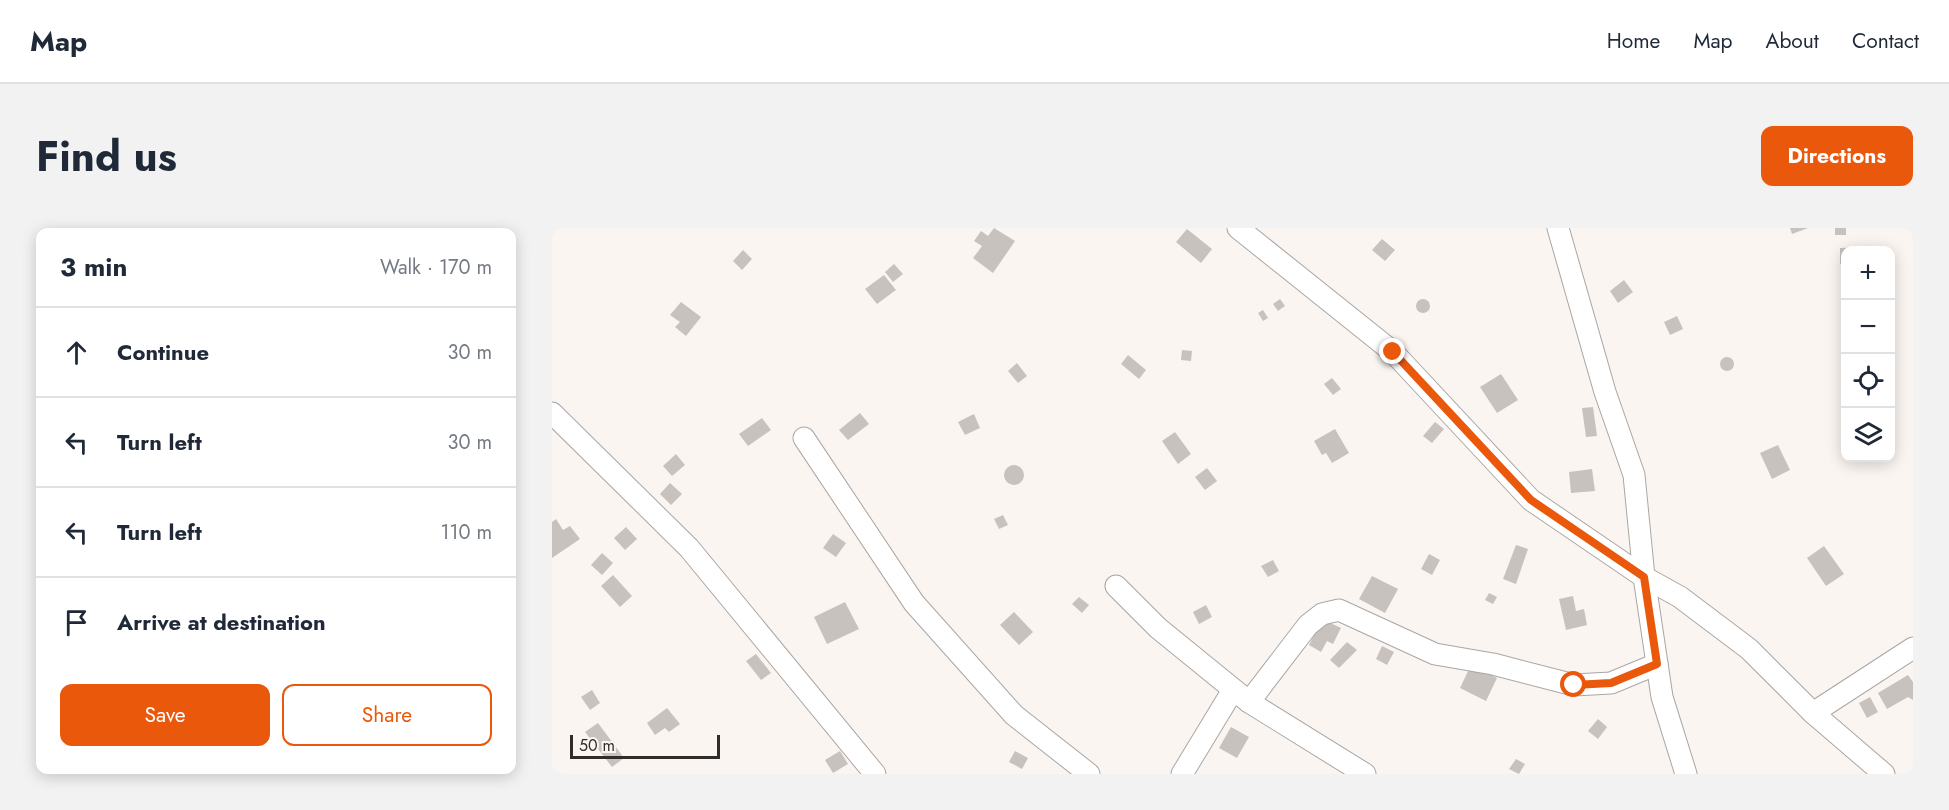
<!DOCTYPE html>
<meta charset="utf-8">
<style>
:root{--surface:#fff;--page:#f2f2f3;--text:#1f2937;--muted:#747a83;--line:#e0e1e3;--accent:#ea580c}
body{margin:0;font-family:Jost,sans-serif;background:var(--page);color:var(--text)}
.controls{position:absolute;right:18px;top:18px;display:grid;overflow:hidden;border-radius:12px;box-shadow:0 3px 15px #0003}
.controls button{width:54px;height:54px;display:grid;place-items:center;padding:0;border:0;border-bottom:2px solid var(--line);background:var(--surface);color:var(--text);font:30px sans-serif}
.scale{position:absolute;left:18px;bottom:15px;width:150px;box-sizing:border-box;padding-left:6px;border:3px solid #2f2d2c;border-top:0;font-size:16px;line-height:21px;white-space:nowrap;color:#2f2d2c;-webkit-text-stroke:4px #fbf5f1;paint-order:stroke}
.stop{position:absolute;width:18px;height:18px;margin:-14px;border:4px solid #ea580c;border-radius:50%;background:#fff}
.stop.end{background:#ea580c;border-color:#fff;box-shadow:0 2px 6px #0008}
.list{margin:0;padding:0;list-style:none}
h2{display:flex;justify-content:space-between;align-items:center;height:78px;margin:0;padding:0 24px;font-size:26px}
h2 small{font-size:20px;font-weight:400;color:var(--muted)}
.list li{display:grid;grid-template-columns:39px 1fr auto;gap:18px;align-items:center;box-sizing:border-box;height:90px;padding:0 24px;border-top:2px solid var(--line)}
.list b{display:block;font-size:22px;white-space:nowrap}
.list em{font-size:20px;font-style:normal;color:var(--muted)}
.actions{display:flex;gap:12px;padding:18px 24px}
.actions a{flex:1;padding:14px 0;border:2px solid var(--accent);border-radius:12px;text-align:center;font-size:21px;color:var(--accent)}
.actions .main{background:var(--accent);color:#fff}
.icon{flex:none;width:33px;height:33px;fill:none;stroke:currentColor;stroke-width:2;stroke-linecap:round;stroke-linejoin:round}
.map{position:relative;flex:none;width:1361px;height:546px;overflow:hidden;border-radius:12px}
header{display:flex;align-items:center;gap:36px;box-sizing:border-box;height:84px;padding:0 30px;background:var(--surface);border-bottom:2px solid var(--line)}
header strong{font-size:28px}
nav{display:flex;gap:33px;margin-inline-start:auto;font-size:21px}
.intro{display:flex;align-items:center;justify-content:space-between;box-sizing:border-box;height:144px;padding:0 36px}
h1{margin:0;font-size:42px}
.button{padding:15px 27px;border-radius:12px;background:var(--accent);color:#fff;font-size:21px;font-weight:700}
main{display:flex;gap:36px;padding:0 36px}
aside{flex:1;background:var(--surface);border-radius:12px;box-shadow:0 3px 15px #0003}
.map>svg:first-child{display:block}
.building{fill:#c7c2be}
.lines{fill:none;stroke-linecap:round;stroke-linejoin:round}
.street-casing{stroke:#aba6a3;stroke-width:23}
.street{stroke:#fff;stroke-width:21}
.route{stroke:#ea580c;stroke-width:8}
</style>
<header>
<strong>Map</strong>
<nav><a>Home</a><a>Map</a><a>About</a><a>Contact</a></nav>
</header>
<div class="intro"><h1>Find us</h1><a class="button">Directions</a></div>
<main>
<aside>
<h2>3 min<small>Walk · 170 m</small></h2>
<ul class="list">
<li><svg class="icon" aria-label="ahead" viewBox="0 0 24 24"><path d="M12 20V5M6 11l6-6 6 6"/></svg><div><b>Continue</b></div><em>30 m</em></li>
<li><svg class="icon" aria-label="left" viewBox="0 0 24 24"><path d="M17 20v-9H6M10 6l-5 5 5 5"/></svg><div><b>Turn left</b></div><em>30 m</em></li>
<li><svg class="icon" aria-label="left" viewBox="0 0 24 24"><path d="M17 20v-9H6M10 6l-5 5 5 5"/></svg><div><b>Turn left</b></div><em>110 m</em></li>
<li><svg class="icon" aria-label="arrive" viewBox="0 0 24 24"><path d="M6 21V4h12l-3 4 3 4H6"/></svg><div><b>Arrive at destination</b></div></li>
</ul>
<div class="actions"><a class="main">Save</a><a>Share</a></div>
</aside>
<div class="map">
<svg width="1361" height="546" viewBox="0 0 1361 546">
<rect width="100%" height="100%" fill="#fbf5f1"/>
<!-- building -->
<g class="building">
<polygon points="442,0 463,13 441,45 421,30 430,18 422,13 429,3 436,8"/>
<polygon points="1238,0 1256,0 1240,6"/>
<rect x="1283" y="0" width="11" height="7"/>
<polygon points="635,1 660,21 649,35 624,14"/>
<polygon points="830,11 843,22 833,33 820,22"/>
<polygon points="1317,19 1317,22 1294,22 1294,36 1288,36 1288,20"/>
<polygon points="191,22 200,31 190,42 181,33"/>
<polygon points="342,36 351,46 341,54 333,44"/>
<polygon points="332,47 344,62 325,76 313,61"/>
<polygon points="1072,52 1081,64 1066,75 1058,63"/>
<circle cx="871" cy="78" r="7"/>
<polygon points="728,71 733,78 726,83 721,76"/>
<polygon points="129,74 149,89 134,108 123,99 128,94 118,87"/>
<polygon points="711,82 716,90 711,93 706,85"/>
<polygon points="1125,88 1131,101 1118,107 1112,94"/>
<polygon points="630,122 640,123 639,133 629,132"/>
<polygon points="576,127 594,142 587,151 569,136"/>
<circle cx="1175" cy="136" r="7"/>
<polygon points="465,135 475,148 466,155 456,143"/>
<polygon points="949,146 966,172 945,185 928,159"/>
<polygon points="780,150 789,161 781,167 772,156"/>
<polygon points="1041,179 1045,208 1034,209 1030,180"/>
<polygon points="308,185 317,196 296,212 287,202"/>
<polygon points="422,186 428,200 413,207 406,194"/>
<polygon points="210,190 219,202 196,218 187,206"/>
<polygon points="883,194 892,201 880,215 871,208"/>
<polygon points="783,201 797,225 780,235 774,225 770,227 762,213"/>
<polygon points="623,204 639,226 626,236 610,213"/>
<polygon points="1226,217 1238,242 1220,251 1208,225"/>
<polygon points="124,226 133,237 120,248 111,238"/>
<circle cx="462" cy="247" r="10"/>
<polygon points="655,240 665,253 653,262 643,249"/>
<polygon points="1040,241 1043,263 1019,265 1017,244"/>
<polygon points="118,255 130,266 119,277 108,266"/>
<polygon points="451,287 456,297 447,301 442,291"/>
<polygon points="4,291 11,302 18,298 28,311 0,330 0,294"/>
<polygon points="74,299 85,311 73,322 62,310"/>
<polygon points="281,306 294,315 284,329 271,320"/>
<polygon points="964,317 976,321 964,356 951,351"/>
<polygon points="1272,318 1292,346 1274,358 1255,330"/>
<polygon points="50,325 61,335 50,347 39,337"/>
<polygon points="877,326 888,332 880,347 869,341"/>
<polygon points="721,332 727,343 716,349 709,338"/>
<polygon points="61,347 80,368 68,379 49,358"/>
<polygon points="820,348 846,361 833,385 807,371"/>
<polygon points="937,365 945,369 941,376 933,372"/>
<polygon points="1021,368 1024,383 1032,381 1035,397 1014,402 1007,371"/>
<polygon points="527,369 537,377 530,385 520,376"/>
<polygon points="293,374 307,401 275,416 262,389"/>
<polygon points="654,377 660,389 647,396 641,384"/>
<polygon points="462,384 481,404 467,417 448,397"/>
<polygon points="770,391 789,400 781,416 775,413 769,424 757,417"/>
<polygon points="795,414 805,422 787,440 778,432"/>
<polygon points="830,418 842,424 835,437 824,431"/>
<polygon points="204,426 219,445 209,452 194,433"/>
<polygon points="919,437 945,450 934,473 908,460"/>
<polygon points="1356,447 1361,454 1361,472 1356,469 1335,481 1326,465"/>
<polygon points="40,462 48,475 38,482 29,469"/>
<polygon points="1318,469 1326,484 1315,490 1307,475"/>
<polygon points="115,480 128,496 117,504 113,500 103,507 95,495"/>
<polygon points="1046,491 1055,499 1046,511 1036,503"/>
<polygon points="46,495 72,530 60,539 33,504"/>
<polygon points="679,499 697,509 685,530 667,520"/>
<polygon points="288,523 296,536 281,545 273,532"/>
<polygon points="463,523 476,530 470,541 457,534"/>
<polygon points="964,531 973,536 967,546 957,541"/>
</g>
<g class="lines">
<!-- street casing -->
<g class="street-casing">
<g id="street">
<polyline points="686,0 841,124 979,272 1092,349 1128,369 1197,421 1261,485 1332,546"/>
<polyline points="1006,0 1053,164 1082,247 1092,349 1110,469 1134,546"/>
<polyline points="0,185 137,320 323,546"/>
<polyline points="252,210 362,375 462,487 537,546"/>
<polyline points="564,358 606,400 697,474 813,546"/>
<polyline points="697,474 756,397 770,386 787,382 883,426 941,436 1022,457 1059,455 1105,436"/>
<polyline points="1261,485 1361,420"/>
<polyline points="630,546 681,462"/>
</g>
</g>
<!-- street -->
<use href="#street" class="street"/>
</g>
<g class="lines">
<!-- route -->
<polyline class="route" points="841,124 979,272 1092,349 1105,436 1059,455 1022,457"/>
</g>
</svg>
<div class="controls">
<button>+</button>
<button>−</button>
<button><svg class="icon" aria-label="locate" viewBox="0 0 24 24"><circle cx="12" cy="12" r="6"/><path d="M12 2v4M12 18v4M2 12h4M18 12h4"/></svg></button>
<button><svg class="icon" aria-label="layers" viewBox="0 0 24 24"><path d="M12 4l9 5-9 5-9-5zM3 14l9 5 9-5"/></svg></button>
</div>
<div class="scale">50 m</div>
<div class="stop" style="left:1022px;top:457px"></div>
<div class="stop end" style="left:841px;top:124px"></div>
</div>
</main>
